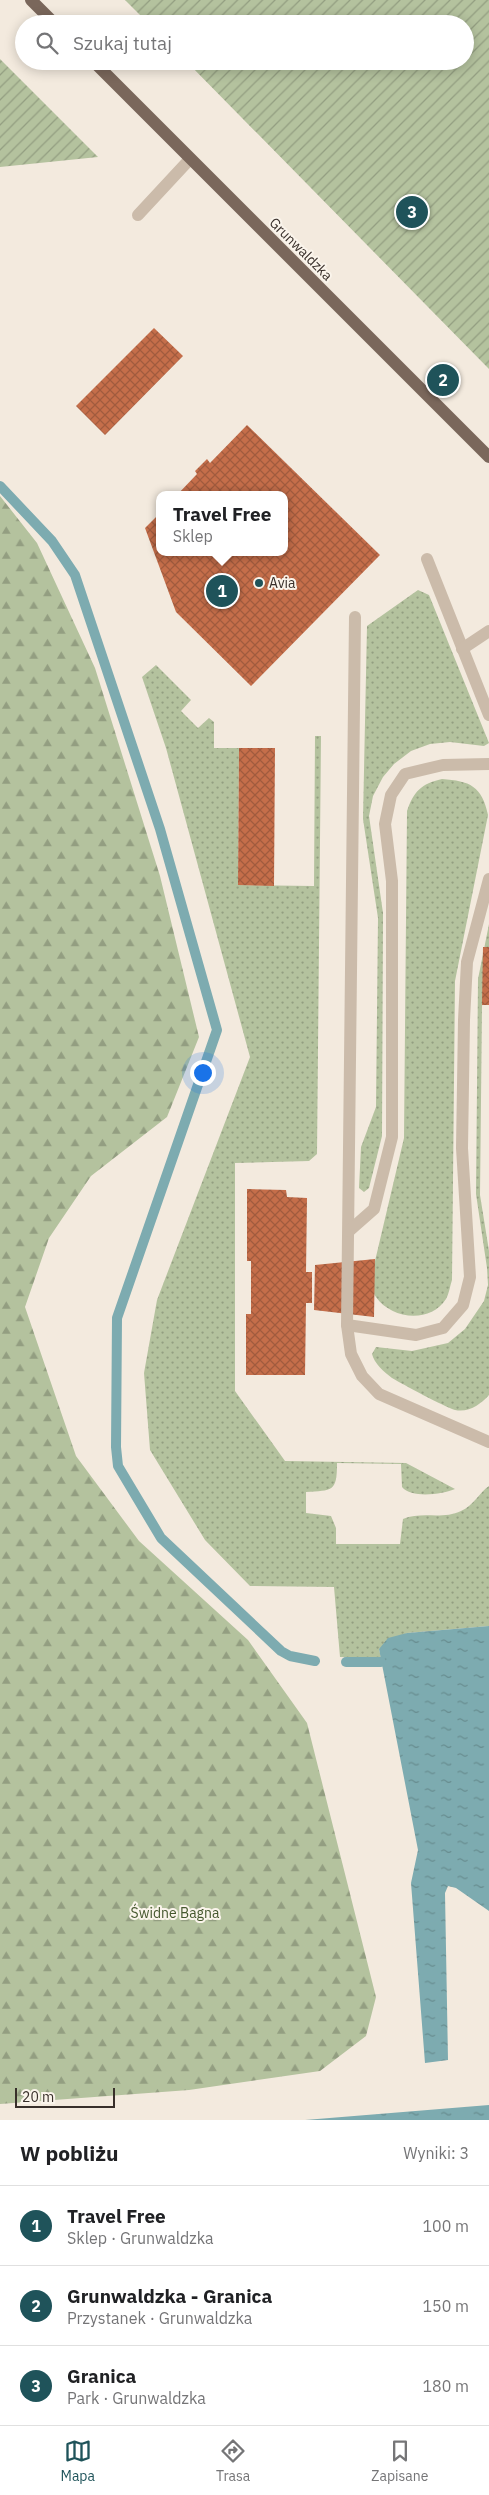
<!DOCTYPE html>
<html lang="pl">
<meta charset="utf-8">
<style>
:root{--surface:#fff;--page:#f6f6f6;--text:#202124;--muted:#757577;--line:#e0e0e0;--accent:#1f535a}
body{margin:0;font-family:"IBM Plex Sans",sans-serif;background:var(--page);color:var(--text)}
.scale{position:absolute;left:15px;bottom:12px;width:100px;box-sizing:border-box;padding-left:5px;border:2px solid #382f2a;border-top:0;font-size:14px;line-height:18px;white-space:nowrap;color:#382f2a;-webkit-text-stroke:4px #faf4eb;paint-order:stroke}
.you{position:absolute;left:202px;top:1072px;width:18px;height:18px;margin:-12px;border:4px solid #fff;border-radius:50%;background:#1a73e8;box-shadow:0 0 0 8px #1a73e833}
.badge{display:grid;place-items:center;width:32px;height:32px;border-radius:50%;background:var(--accent);color:#fff;font-size:16px;font-weight:700}
.pin{position:absolute;translate:-50% -50%;border:2px solid #fff;box-shadow:0 1px 5px #0006}
.popup{position:absolute;left:156px;top:491px;width:132px;height:65px;box-sizing:border-box;display:grid;place-content:center;border-radius:10px;background:var(--surface);filter:drop-shadow(0 1px 4px #0005);font-size:16px;white-space:nowrap;color:var(--muted)}
.popup b{font-size:19px;color:var(--text)}
.popup::after{content:'';position:absolute;left:50%;top:100%;margin-left:-10px;border:10px solid transparent;border-top-color:var(--surface)}
.list{margin:0;padding:0;list-style:none}
h2{display:flex;justify-content:space-between;align-items:center;height:65px;margin:0;padding:0 20px;font-size:21px}
h2 small{font-size:16px;font-weight:400;color:var(--muted)}
.list li{display:grid;grid-template-columns:32px 1fr auto;gap:15px;align-items:center;box-sizing:border-box;height:80px;padding:0 20px;border-top:1px solid var(--line)}
.list b{display:block;font-size:19px;white-space:nowrap}
.list p{margin:0;font-size:16px;white-space:nowrap;color:var(--muted)}
.list em{font-size:16px;font-style:normal;color:var(--muted)}
.icon{flex:none;width:28px;height:28px;fill:none;stroke:currentColor;stroke-width:2;stroke-linecap:round;stroke-linejoin:round}
.map{position:relative;flex:none;width:489px;height:2120px;overflow:hidden}
.search{position:absolute;background:var(--surface);box-shadow:0 2px 12px #0003;left:15px;right:15px;top:15px;height:55px;display:flex;align-items:center;gap:12px;box-sizing:border-box;padding:0 18px;border-radius:28px;color:var(--muted);font-size:19px}
.sheet{height:305px;background:var(--surface)}
nav{display:flex;justify-content:space-around;align-items:center;box-sizing:border-box;height:70px;border-top:1px solid var(--line);background:var(--surface);font-size:14px;color:var(--muted)}
nav a{display:grid;justify-items:center;gap:2px}
nav .on{color:var(--accent)}
.map>svg:first-child{display:block}
.grass{fill:url(#grass-dots)}
.forest{fill:url(#forest-firs)}
.garden{fill:url(#garden-furrows)}
.water{fill:url(#water-ripples)}
.lines{fill:none;stroke-linecap:round;stroke-linejoin:round}
.stream{stroke:#7dabb0;stroke-width:10}
.building{fill:url(#building-cross-hatch)}
.lane{stroke:#cbbbaa;stroke-width:12}
.primary{stroke:#7a675b;stroke-width:12}
.poi-dot{fill:#1f535a;stroke:#faf4eb;stroke-width:2}
.labels{text-anchor:middle;stroke-width:4;stroke-linejoin:round;paint-order:stroke}
.street-label{font-size:14px;fill:#382f2a;stroke:#faf4eb}
.poi-label{font-size:14px;fill:#382f2a;stroke:#faf4eb;text-anchor:start}
.park-label{font-size:14px;fill:#45572d;stroke:#faf4eb}
</style>
<div class="map">
<svg width="489" height="2120" viewBox="0 0 489 2120">
<defs>
<pattern id="grass-dots" width="8" height="8" patternUnits="userSpaceOnUse" patternTransform="scale(1.25)"><rect width="8" height="8" fill="#b4c29e"/><path d="M2 2h.1M6 6h.1" fill="none" stroke="#939e81" stroke-width="1.8" stroke-linecap="round"/></pattern>
<pattern id="forest-firs" width="22" height="20" patternUnits="userSpaceOnUse" patternTransform="scale(1.25)"><rect width="22" height="20" fill="#b4c29e"/><path d="M5 1l3.5 6h-7zM16 11l3.5 6h-7z" fill="#939e81"/></pattern>
<pattern id="garden-furrows" width="10" height="10" patternUnits="userSpaceOnUse" patternTransform="scale(1.25)"><rect width="10" height="10" fill="#b4c29e"/><path d="M-1 1l2-2M0 10L10 0M9 11l2-2" fill="none" stroke="#939e81"/></pattern>
<pattern id="water-ripples" width="26" height="14" patternUnits="userSpaceOnUse" patternTransform="scale(1.25)"><rect width="26" height="14" fill="#7dabb0"/><path d="M2 4q2-2 4 0t4 0M15 11q2-2 4 0t4 0" fill="none" stroke="#678c8f"/></pattern>
<pattern id="building-cross-hatch" width="8" height="8" patternUnits="userSpaceOnUse" patternTransform="scale(1.25)"><rect width="8" height="8" fill="#c56e4a"/><path d="M0 0l8 8M0 8l8-8" fill="none" stroke="#a15b3e"/></pattern>
</defs>
<rect width="100%" height="100%" fill="#f3eade"/>
<!-- grass -->
<g class="grass">
<polygon points="418,590 429,595 489,743 484,746 450,742 430,744 411,751 394,764 383,777 373,796 369,816 383,913 382,1136 369,1188 364,1192 359,1188 361,1147 376,1107 378,918 363,819 367,626"/>
<path d="M 156,665 L 191,700 L 181,711 L 198,728 L 209,718 L 214,722 L 214,748 L 239,748 L 238,885 L 314,886 L 315,736 L 321,736 L 317,1154 L 309,1161 L 235,1163 L 235,1391 L 285,1461 L 406,1463 L 455,1489 C 443,1494 412,1499 402,1487 L 401,1464 L 337,1463 C 337,1493 332,1490 306,1492 L 306,1513 L 331,1516 L 336,1528 L 336,1544 L 400,1544 L 403,1519 C 421,1511 443,1520 461,1511 C 473,1506 481,1491 489,1486 L 489,1626 L 407,1633 L 379,1649 L 381,1658 L 340,1657 L 334,1587 L 250,1586 L 205,1540 L 150,1450 L 144,1373 L 157,1300 L 250,1057 L 166,748 L 142,677 Z"/>
<path d="M 442,779 C 470,781 482,786 488,815 L 455,981 L 452,1280 C 450,1286 449,1294 446,1299 C 430,1324 391,1319 376,1297 C 372,1292 372,1283 371,1278 L 404,1138 L 407,811 C 414,791 421,784 442,779 Z"/>
<path d="M 489,924 L 489,982 L 482,1006 L 480,1195 L 489,1251 L 489,1395 C 481,1404 469,1413 455,1410 C 445,1407 402,1384 392,1378 C 384,1372 374,1363 372,1354 L 376,1347 L 412,1351 L 448,1343 L 465,1329 L 484,1301 L 488,1285 L 487,1268 L 476,1194 L 478,979 Z"/>
</g>
<!-- forest -->
<polygon class="forest" points="0,496 37,543 95,668 160,876 199,1037 167,1117 91,1176 49,1238 25,1307 76,1456 139,1541 248,1640 307,1723 376,1997 366,2036 320,2071 189,2090 0,2104"/>
<!-- garden -->
<g class="garden">
<polygon points="125,0 489,0 489,369 186,61 465,61 465,24 149,24"/>
<polygon points="0,59 98,157 0,167"/>
</g>
<!-- water -->
<g class="water">
<polygon points="489,1626 489,1911 456,1888 448,1886 445,1893 448,2060 425,2063 411,1883 418,1850 379,1649 388,1638 407,1633"/>
<polygon points="489,2105 489,2120 305,2120"/>
</g>
<g class="lines">
<!-- stream -->
<g class="stream">
<polyline points="0,486 52,541 75,575 160,829 217,1030 117,1318 116,1447 118,1466 161,1538 281,1651 290,1656 315,1661"/>
<polyline points="346,1662 381,1662"/>
</g>
</g>
<!-- building -->
<g class="building">
<polygon points="154,328 183,356 105,435 76,406"/>
<polygon points="247,425 380,555 251,686 176,612 145,528 160,513 160,552 284,552 284,495 177,495 197,474 195,471 207,459 210,463"/>
<polygon points="239,748 275,748 274,886 238,885"/>
<polygon points="483,947 489,947 489,1005 482,1005"/>
<polygon points="247,1189 286,1190 287,1197 307,1198 306,1272 312,1272 312,1303 306,1303 305,1375 246,1375 246,1314 251,1314 251,1261 247,1261"/>
<polygon points="375,1259 374,1317 314,1310 315,1265"/>
</g>
<g class="lines">
<!-- lane -->
<g class="lane">
<polyline points="138,215 190,159"/>
<polyline points="427,559 489,715"/>
<polyline points="355,617 347,1325 351,1354 362,1376 379,1394 489,1442"/>
<polyline points="462,649 489,631"/>
<polyline points="349,1231 374,1209 392,1137 392,881 385,824 391,795 405,774 443,765 489,764"/>
<polyline points="347,1325 416,1335 443,1328 463,1305 470,1277 462,1148 464,1020 467,962 489,879"/>
</g>
<!-- primary -->
<g class="primary">
<polyline points="31,0 55,24"/>
<polyline points="93,61 489,457"/>
</g>
</g>
<!-- markers -->
<circle class="poi-dot" cx="259" cy="583" r="5"/>
<g class="labels">
<!-- street labels -->
<g class="street-label">
<text transform="translate(301 249) rotate(45)" y="5">Grunwaldzka</text>
</g>
<!-- poi labels -->
<g class="poi-label">
<text x="269" y="588">Avia</text>
</g>
<!-- park labels -->
<g class="park-label">
<text x="175" y="1918">Świdne Bagna</text>
</g>
</g>
</svg>
<div class="scale">20 m</div>
<div class="you"></div>
<div class="pin badge" style="left:222px;top:591px">1</div>
<div class="popup"><b>Travel Free</b>Sklep</div>
<div class="pin badge" style="left:443px;top:380px">2</div>
<div class="pin badge" style="left:412px;top:212px">3</div>
<div class="search"><svg class="icon" aria-label="search" viewBox="0 0 24 24"><circle cx="10" cy="10" r="6"/><path d="M15 15l6 6"/></svg>Szukaj tutaj</div>
</div>
<section class="sheet">
<h2>W pobliżu<small>Wyniki: 3</small></h2>
<ul class="list">
<li><span class="badge">1</span><div><b>Travel Free</b><p>Sklep · Grunwaldzka</p></div><em>100 m</em></li>
<li><span class="badge">2</span><div><b>Grunwaldzka - Granica</b><p>Przystanek · Grunwaldzka</p></div><em>150 m</em></li>
<li><span class="badge">3</span><div><b>Granica</b><p>Park · Grunwaldzka</p></div><em>180 m</em></li>
</ul>
</section>
<nav>
<a class="on"><svg class="icon" aria-label="map" viewBox="0 0 24 24"><path d="M3 6l6-2 6 2 6-2v14l-6 2-6-2-6 2zM9 4v14M15 6v14"/></svg>Mapa</a>
<a><svg class="icon" aria-label="directions" viewBox="0 0 24 24"><path d="M12 3l9 9-9 9-9-9zM9 14v-3h6M13 9l2 2-2 2"/></svg>Trasa</a>
<a><svg class="icon" aria-label="saved" viewBox="0 0 24 24"><path d="M7 4h10v16l-5-4-5 4z"/></svg>Zapisane</a>
</nav>
